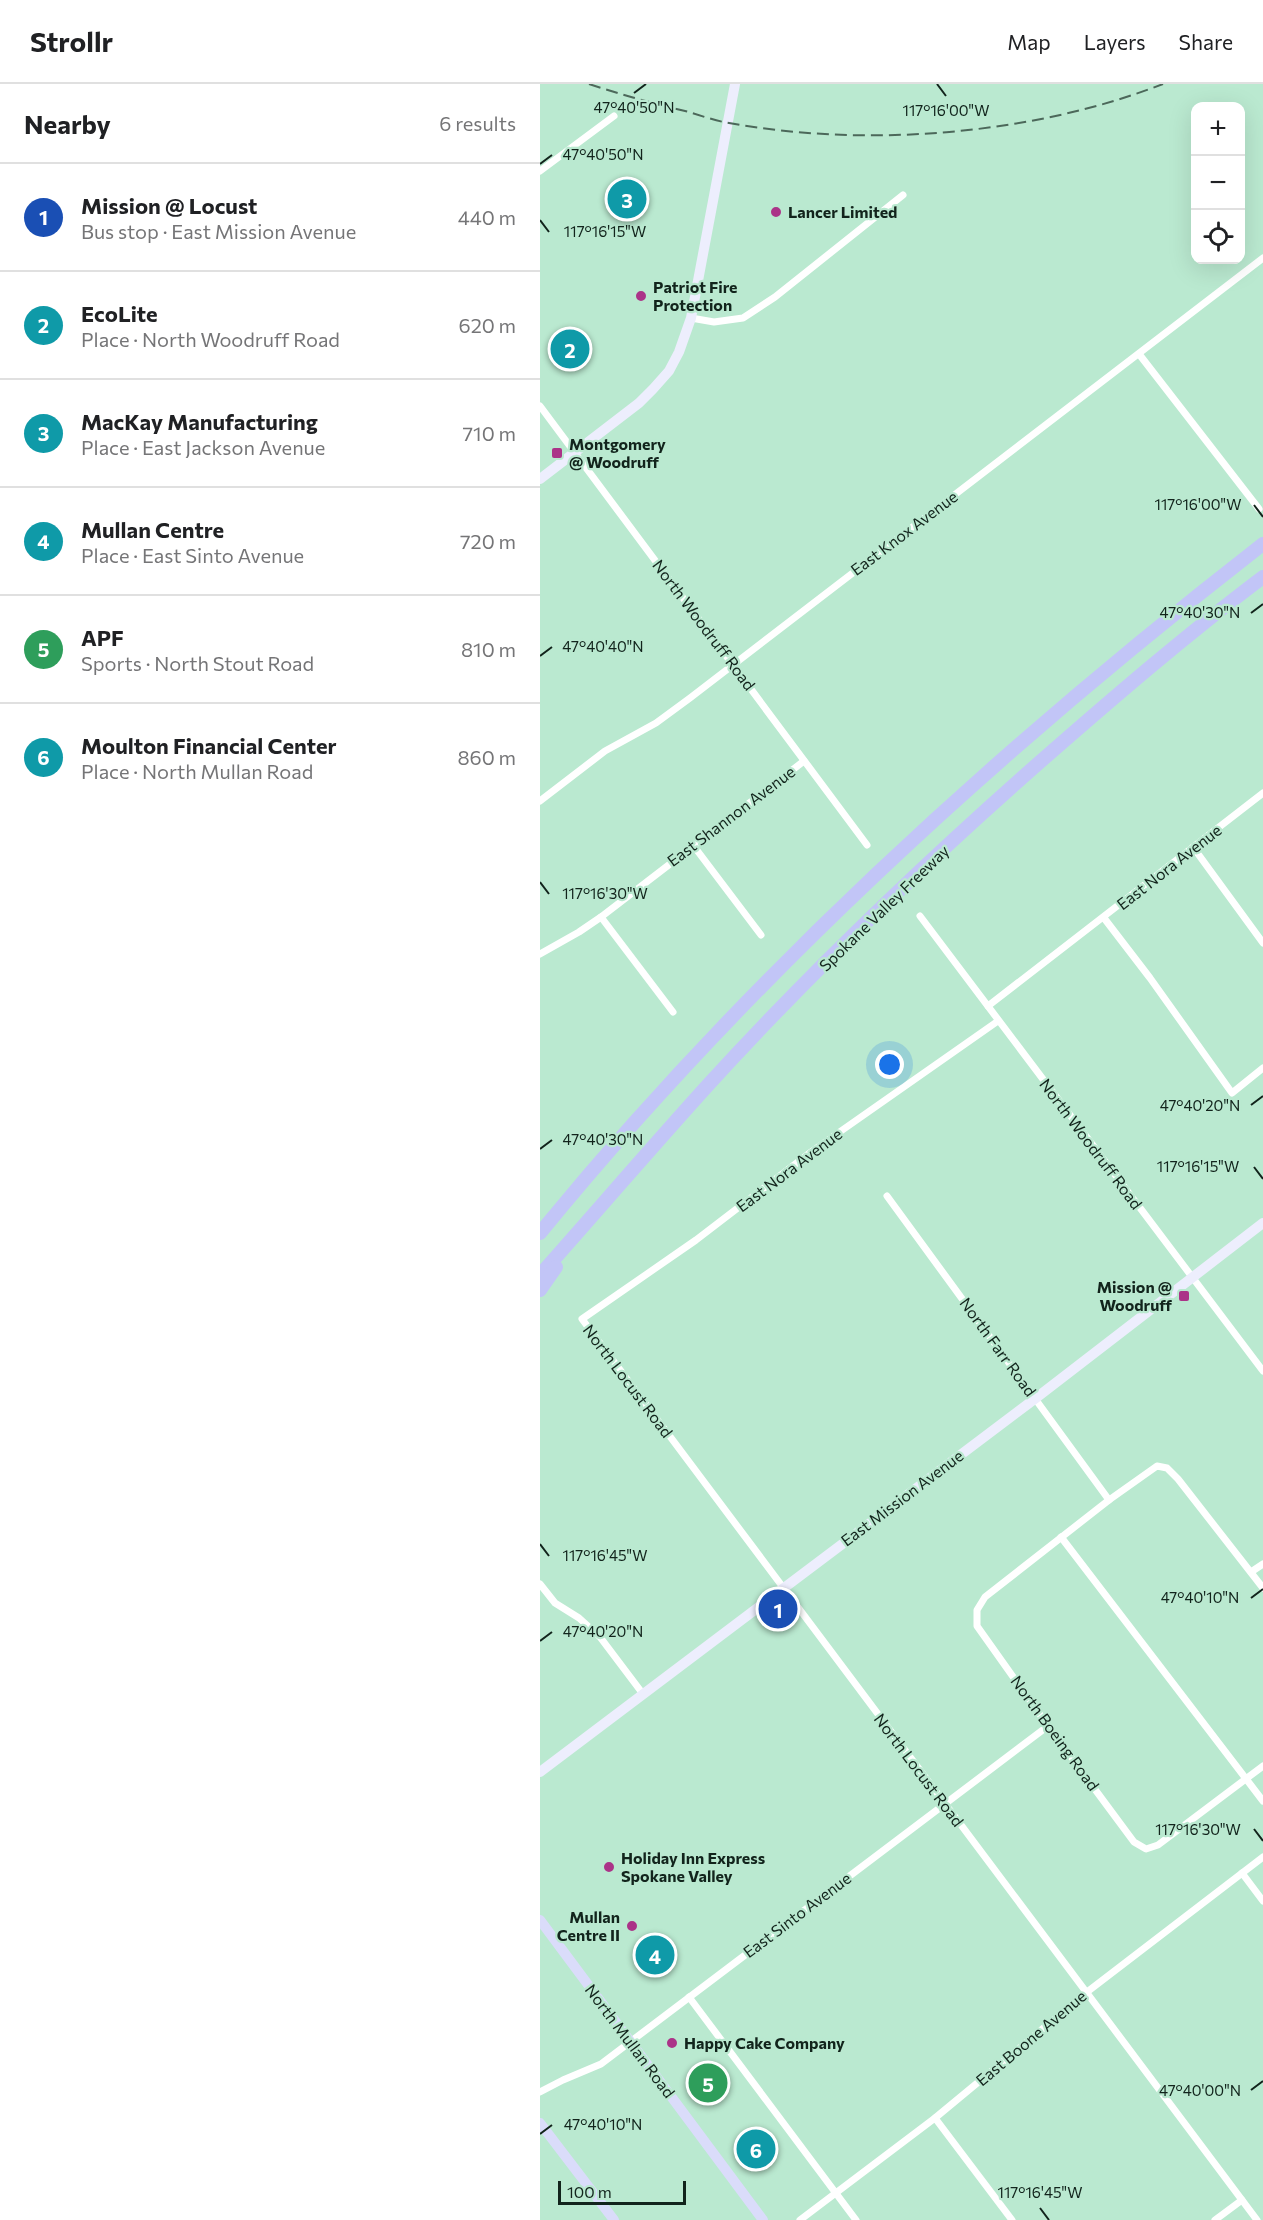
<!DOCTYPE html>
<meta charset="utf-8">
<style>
:root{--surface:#fff;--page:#f6f6f6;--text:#202124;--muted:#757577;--line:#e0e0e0;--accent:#ab3388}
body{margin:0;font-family:Commissioner,sans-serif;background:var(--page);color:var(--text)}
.controls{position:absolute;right:18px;top:18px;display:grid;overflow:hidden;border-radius:12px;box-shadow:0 6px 24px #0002}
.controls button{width:54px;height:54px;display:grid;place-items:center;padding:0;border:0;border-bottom:2px solid var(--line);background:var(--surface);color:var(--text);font:30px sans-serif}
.scale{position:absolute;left:18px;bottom:15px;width:128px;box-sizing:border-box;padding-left:6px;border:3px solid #12241c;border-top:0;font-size:16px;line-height:21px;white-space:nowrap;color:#12241c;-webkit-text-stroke:4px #bae9d0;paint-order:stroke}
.you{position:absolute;left:350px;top:981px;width:21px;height:21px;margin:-15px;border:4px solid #fff;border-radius:50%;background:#1a73e8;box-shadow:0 0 0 9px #1a73e833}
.badge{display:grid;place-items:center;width:39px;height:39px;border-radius:50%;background:var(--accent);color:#fff;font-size:20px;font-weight:700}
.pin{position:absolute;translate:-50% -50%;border:3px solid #fff;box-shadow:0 2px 6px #0006}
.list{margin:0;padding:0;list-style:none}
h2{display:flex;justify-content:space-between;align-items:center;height:78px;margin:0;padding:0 24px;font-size:26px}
h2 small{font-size:20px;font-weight:400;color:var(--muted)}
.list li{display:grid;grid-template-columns:39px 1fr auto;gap:18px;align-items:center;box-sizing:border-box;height:108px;padding:0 24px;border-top:2px solid var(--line)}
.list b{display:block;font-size:22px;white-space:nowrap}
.list p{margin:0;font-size:20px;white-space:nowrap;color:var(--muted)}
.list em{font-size:20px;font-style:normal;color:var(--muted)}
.icon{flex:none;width:33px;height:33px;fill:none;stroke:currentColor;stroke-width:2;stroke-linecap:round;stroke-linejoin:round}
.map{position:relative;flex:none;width:723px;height:2136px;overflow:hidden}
header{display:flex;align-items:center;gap:36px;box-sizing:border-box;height:84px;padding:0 30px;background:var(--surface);border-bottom:2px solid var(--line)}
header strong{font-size:28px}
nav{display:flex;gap:33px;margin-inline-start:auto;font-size:21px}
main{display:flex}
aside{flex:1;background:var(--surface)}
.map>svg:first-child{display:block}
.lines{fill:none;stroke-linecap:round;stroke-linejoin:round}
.street{stroke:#fff;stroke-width:7}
.secondary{stroke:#edeefd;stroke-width:10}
.primary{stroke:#dadcfa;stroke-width:10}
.highway{stroke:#c2c5f7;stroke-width:14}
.rail{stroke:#4c685a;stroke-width:2;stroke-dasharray:12 6;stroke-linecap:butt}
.ticks{fill:none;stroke:#12241c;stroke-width:2}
.poi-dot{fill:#ab3388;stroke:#bae9d0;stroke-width:2}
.labels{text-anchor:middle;stroke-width:4.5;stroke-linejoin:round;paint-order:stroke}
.poi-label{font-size:16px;font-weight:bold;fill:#12241c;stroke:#bae9d0;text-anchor:start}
.street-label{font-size:16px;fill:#12241c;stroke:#bae9d0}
.ticks-label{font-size:15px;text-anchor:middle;fill:#12241c;stroke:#bae9d0;stroke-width:4.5;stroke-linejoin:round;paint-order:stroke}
</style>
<header>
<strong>Strollr</strong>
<nav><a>Map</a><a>Layers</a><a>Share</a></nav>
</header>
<main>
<aside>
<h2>Nearby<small>6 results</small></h2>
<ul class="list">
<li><span class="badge" style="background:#1a4fb4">1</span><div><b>Mission @ Locust</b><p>Bus stop · East Mission Avenue</p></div><em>440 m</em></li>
<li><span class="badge" style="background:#0f9aa8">2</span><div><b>EcoLite</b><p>Place · North Woodruff Road</p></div><em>620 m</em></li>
<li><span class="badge" style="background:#0f9aa8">3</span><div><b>MacKay Manufacturing</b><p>Place · East Jackson Avenue</p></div><em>710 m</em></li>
<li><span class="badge" style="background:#0f9aa8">4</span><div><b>Mullan Centre</b><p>Place · East Sinto Avenue</p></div><em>720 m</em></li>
<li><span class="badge" style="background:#2e9e5b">5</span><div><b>APF</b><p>Sports · North Stout Road</p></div><em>810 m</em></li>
<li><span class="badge" style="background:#0f9aa8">6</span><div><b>Moulton Financial Center</b><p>Place · North Mullan Road</p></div><em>860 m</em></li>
</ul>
</aside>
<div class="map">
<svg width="723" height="2136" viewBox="0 0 723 2136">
<rect width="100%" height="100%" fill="#bae9d0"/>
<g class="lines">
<!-- street -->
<g class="street">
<polyline points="0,87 74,32"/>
<polyline points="151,234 174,238 203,234 235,213 363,111"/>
<polyline points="599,270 719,425"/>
<polyline points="0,322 327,761"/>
<polyline points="0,717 65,667 116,639 150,614 723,174"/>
<polyline points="153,761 221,851"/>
<polyline points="653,763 723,859"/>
<polyline points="380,832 723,1287"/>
<polyline points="61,833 133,928"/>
<polyline points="564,834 610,894 692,1009 723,984"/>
<polyline points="0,870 39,848 61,833 264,677"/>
<polyline points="448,922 723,709"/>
<polyline points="458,937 271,1068 156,1156 42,1235 717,2136"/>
<polyline points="347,1112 569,1416"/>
<polyline points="521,1453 723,1717"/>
<polyline points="711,1488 723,1480"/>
<polyline points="0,1500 15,1519 39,1534 60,1553 103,1610"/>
<polyline points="723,1504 638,1395 627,1384 617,1382 569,1416 445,1513 437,1526 437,1542 508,1642 594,1758 606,1765 618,1761 723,1682"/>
<polyline points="702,1789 723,1817"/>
<polyline points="149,1913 316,2136"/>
<polyline points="0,2008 23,1996 61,1980 508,1642"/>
<polyline points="395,2034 472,2136"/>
<polyline points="260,2136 395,2034 547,1908 723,1773"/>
<polyline points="675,2136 702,2116"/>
</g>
<!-- secondary -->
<g class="secondary">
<polyline points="0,395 99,319 113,305 129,287 139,268 151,234 195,0"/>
<polyline points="0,1688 496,1314 723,1139"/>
</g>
<!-- primary -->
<g class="primary">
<polyline points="0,1836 223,2136"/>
<polyline points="0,2039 74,2136"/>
</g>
<!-- highway -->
<g class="highway">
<path d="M 0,1149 C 210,892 462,663 723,460"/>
<path d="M 0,1191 C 56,1128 111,1064 168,1001 C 272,887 385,779 501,677 C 573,614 646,551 723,493"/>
<polyline points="0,1206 16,1183"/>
</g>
<!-- rail -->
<path class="rail" d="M 49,0 C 82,11 115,20 149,28 C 162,32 176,37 189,39 C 327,64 492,51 623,0"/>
</g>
<!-- ticks -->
<path class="ticks" d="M 397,0 L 406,12M 94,9 L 106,0M 0,80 L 12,71M 0,136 L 9,148M 714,421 L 723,433M 711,529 L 723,520M 0,572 L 12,563M 0,798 L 9,810M 711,1021 L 723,1012M 0,1065 L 12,1056M 714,1083 L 723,1095M 0,1460 L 9,1472M 711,1514 L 723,1505M 0,1557 L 12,1548M 714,1745 L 723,1757M 711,2006 L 723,1997M 0,2050 L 12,2041M 500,2124 L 509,2136"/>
<!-- markers -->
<g class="poi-dot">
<circle cx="236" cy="128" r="6"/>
<circle cx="101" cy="212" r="6"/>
<rect x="11" y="363" width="12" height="12" rx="3"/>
<rect x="638" y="1206" width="12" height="12" rx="3"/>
<circle cx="69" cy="1783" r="6"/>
<circle cx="92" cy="1842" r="6"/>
<circle cx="132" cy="1959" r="6"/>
</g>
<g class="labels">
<!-- poi labels -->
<g class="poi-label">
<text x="248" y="134">Lancer Limited</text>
<text x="113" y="209">Patriot Fire<tspan x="113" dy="18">Protection</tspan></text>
<text x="29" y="366">Montgomery<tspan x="29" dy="18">@ Woodruff</tspan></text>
<text x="632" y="1209" text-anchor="end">Mission @<tspan x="632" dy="18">Woodruff</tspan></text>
<text x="81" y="1780">Holiday Inn Express<tspan x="81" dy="18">Spokane Valley</tspan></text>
<text x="80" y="1839" text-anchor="end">Mullan<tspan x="80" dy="18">Centre II</tspan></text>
<text x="144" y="1965">Happy Cake Company</text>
</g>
<!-- street labels -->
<g class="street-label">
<text transform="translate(364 449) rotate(-37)" y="6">East Knox Avenue</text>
<text transform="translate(164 541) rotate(53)" y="6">North Woodruff Road</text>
<text transform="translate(191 732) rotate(-37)" y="6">East Shannon Avenue</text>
<text transform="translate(629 783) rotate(-38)" y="6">East Nora Avenue</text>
<text transform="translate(344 824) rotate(-44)" y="6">Spokane Valley Freeway</text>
<text transform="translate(551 1060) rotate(53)" y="6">North Woodruff Road</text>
<text transform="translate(249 1086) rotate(-37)" y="6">East Nora Avenue</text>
<text transform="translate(458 1263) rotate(54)" y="6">North Farr Road</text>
<text transform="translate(88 1297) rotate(53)" y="6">North Locust Road</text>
<text transform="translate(362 1414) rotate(-37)" y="6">East Mission Avenue</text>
<text transform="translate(515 1649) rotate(54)" y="6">North Boeing Road</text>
<text transform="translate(379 1686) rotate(53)" y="6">North Locust Road</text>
<text transform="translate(257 1831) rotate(-37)" y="6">East Sinto Avenue</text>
<text transform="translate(491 1954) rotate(-40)" y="6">East Boone Avenue</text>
<text transform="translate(90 1957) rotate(53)" y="6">North Mullan Road</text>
</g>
</g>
<g class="ticks-label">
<text x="94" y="29">47°40'50"N</text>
<text x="406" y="32">117°16'00"W</text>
<text x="63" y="76">47°40'50"N</text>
<text x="65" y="153">117°16'15"W</text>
<text x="658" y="426">117°16'00"W</text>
<text x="660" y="534">47°40'30"N</text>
<text x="63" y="568">47°40'40"N</text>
<text x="65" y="815">117°16'30"W</text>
<text x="660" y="1027">47°40'20"N</text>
<text x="63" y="1061">47°40'30"N</text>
<text x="658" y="1088">117°16'15"W</text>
<text x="65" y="1477">117°16'45"W</text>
<text x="660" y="1519">47°40'10"N</text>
<text x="63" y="1553">47°40'20"N</text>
<text x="658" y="1751">117°16'30"W</text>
<text x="660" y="2012">47°40'00"N</text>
<text x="63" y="2046">47°40'10"N</text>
<text x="500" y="2114">117°16'45"W</text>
</g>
</svg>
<div class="controls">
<button>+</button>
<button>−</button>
<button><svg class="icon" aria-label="locate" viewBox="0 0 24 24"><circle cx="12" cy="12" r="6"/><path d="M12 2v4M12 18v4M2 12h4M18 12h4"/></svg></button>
</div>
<div class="scale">100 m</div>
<div class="you"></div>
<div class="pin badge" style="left:238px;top:1525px;background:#1a4fb4">1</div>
<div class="pin badge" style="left:30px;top:265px;background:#0f9aa8">2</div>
<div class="pin badge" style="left:87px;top:115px;background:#0f9aa8">3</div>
<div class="pin badge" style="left:115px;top:1871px;background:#0f9aa8">4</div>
<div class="pin badge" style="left:168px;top:1999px;background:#2e9e5b">5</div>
<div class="pin badge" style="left:216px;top:2065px;background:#0f9aa8">6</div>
</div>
</main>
